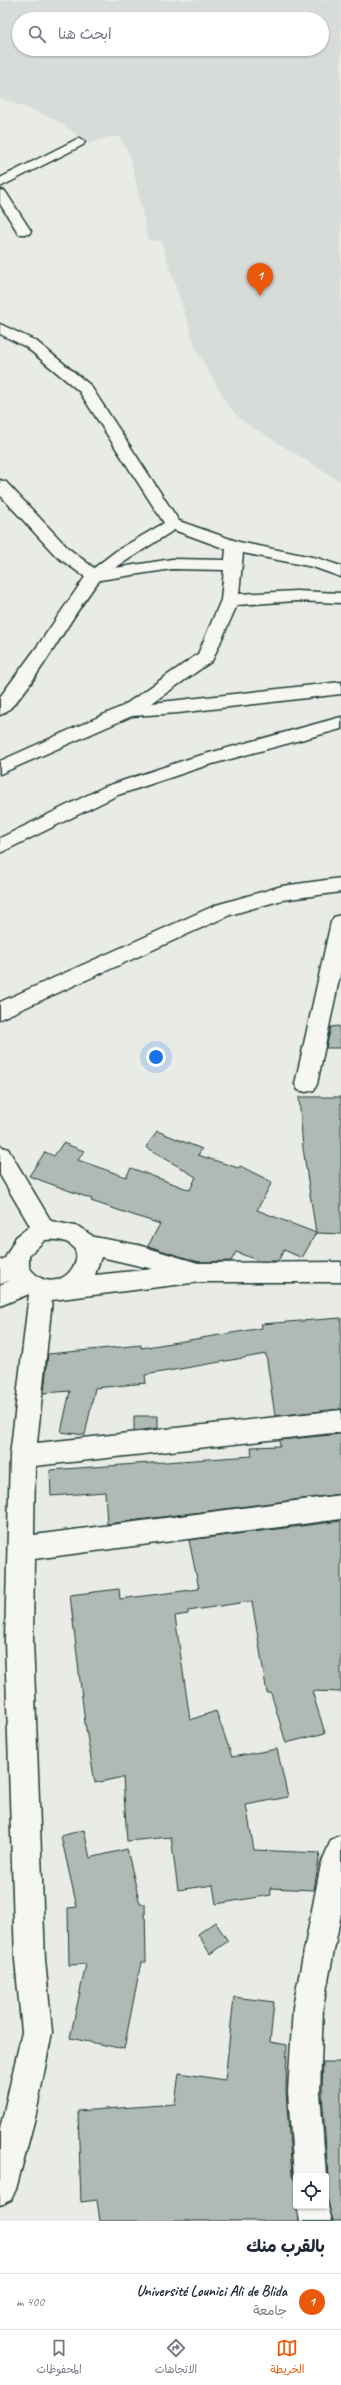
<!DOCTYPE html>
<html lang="ar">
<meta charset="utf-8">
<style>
:root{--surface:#fff;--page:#f6f6f7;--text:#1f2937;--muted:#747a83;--line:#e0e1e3;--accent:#ea580c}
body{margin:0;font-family:Caveat,"Playpen Sans Arabic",sans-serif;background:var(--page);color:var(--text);direction:rtl}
.controls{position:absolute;right:12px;bottom:12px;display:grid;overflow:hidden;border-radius:4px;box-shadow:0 1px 3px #0004}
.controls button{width:36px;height:36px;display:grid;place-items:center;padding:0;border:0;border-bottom:1px solid var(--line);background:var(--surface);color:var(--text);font:20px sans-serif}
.you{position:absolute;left:156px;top:1057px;width:14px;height:14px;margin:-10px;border:3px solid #fff;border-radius:50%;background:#1a73e8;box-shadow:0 0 0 6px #1a73e833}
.badge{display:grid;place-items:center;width:26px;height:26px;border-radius:50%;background:var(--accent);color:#fff;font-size:13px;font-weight:700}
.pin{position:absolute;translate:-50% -33px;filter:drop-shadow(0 1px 2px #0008)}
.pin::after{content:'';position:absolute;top:21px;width:14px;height:12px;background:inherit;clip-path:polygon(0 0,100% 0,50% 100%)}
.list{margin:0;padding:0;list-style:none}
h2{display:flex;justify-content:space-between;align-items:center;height:52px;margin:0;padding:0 16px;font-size:17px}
h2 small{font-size:13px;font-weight:400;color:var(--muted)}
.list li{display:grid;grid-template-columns:26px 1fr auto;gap:12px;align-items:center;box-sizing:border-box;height:56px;padding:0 16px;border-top:1px solid var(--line)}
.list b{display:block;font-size:15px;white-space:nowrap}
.list p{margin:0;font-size:13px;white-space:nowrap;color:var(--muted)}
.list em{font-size:13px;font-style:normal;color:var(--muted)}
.icon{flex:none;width:22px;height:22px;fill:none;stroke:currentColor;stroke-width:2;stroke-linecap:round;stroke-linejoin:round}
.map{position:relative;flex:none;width:341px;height:2221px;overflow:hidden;direction:ltr}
.search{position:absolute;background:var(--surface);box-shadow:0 1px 3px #0004;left:12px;right:12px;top:12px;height:44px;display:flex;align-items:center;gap:10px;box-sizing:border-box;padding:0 14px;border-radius:22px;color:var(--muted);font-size:15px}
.sheet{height:108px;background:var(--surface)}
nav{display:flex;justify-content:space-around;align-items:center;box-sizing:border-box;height:56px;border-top:1px solid var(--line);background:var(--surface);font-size:11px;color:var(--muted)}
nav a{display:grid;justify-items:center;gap:2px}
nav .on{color:var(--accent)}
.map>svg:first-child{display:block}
.built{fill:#d8dcd8;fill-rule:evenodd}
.building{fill:#b0bab5;stroke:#1f3d34}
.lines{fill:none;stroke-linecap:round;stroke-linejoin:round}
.minor-casing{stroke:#1f3d34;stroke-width:3}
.minor{fill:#f6f6f2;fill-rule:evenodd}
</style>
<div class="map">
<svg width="341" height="2221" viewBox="0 0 341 2221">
<rect width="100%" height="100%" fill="#e9ebe7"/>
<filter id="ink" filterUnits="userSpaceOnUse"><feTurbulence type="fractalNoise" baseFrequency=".025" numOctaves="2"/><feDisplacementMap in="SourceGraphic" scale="8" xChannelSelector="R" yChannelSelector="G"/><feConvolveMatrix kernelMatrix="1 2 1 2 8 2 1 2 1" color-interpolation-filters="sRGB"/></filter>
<g filter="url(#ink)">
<!-- built -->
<path class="built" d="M 0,0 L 341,0 L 341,482 L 241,420 L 228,405 L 197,351 L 161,241 L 148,240 L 130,155 L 119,137 L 108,137 L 89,144 L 55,119 L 0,98 ZM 19,19 L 322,19 L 322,49 L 19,49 Z"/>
<!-- building -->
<g class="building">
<polygon points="339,1026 341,1048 326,1048 331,1027"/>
<polygon points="299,1097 341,1097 341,1234 316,1233 303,1148"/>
<polygon points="157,1131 202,1149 198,1155 238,1168 240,1166 272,1182 257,1210 316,1233 302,1258 284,1250 278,1261 259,1261 236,1252 231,1261 198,1262 148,1246 160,1224 91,1201 92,1199 29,1176 45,1152 54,1156 63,1143 84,1151 78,1160 126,1177 131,1168 190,1190 196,1177 146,1147"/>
<polygon points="341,1318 341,1409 275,1416 266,1354 145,1375 146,1383 95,1388 85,1435 61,1432 70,1391 44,1393 48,1354 141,1345 141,1348 262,1328 261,1324"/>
<polygon points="134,1416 158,1416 158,1428 134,1431"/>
<polygon points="341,1434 341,1494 107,1524 105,1492 51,1496 50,1470 252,1456 251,1447 280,1446 279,1440"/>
<polygon points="341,1521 341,1692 312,1691 325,1733 286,1743 271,1693 267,1693 252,1601 188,1611 188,1614 175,1616 190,1720 216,1711 232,1757 277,1749 288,1797 246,1805 254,1850 320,1853 314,1890 270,1888 271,1895 216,1904 213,1885 178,1890 171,1837 127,1841 123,1777 95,1783 85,1723 70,1595 119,1589 120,1599 199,1589 189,1540"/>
<polygon points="84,1830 90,1858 127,1849 140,1904 145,1904 146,1962 141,1962 124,2049 70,2038 86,1964 69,1965 68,1908 77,1907 61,1836"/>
<polygon points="215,1922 228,1941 210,1954 198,1934"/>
<polygon points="234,1997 274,2002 270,2042 287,2045 286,2092 292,2176 296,2182 296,2206 298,2221 100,2221 97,2200 81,2202 78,2111 175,2104 179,2073 225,2080"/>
<polygon points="323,2062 341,2062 341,2221 333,2221 326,2197 328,2176 322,2092"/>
</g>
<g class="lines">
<!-- minor casing -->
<g class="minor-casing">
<g id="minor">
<polygon points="79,138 85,142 83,145 0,187 0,178"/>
<polygon points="0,190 5,191 31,231 29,234 19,234 17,231 0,204"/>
<path d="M 0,324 L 36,341 L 90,385 L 179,521 L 239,542 L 317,558 L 341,566 L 341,577 L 313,567 L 243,553 L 239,594 L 296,591 L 341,593 L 341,603 L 296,601 L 237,605 L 212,661 L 152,703 L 341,682 L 341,694 L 178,713 L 132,716 L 0,774 L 0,761 L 123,706 L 198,654 L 221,600 L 224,570 L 172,569 L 100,580 C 78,603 23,709 0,715 L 0,697 L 39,644 L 85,577 L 56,556 L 0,495 L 0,480 L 6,482 L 68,548 L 94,568 L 116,551 L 164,523 L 79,391 L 26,347 L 0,334 ZM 174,530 L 226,549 L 225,560 L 172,559 L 115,568 Z"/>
<polygon points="341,717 341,729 205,766 118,795 0,853 0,838 104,787 191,758"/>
<polygon points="341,878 341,892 282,900 230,915 0,1019 0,1002 216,905 282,886"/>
<polygon points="341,915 341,970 317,1084 314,1090 306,1092 298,1090 295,1084 331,922 334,917"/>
<path d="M 0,1146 L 8,1149 L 51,1221 L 79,1227 L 94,1237 L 138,1245 L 198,1263 L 341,1262 L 341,1282 L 200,1282 L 52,1300 L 37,1443 L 341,1410 L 341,1432 L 35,1466 L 34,1535 L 341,1495 L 341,1519 L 34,1559 L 33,1640 L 45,1960 L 52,2032 L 36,2114 L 16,2189 L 11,2200 L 0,2205 L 0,2129 L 22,2032 L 15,1960 L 5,1640 L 10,1456 L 29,1294 L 0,1306 L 0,1285 L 11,1280 L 0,1284 L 0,1261 L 5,1258 L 16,1237 L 30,1226 L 0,1175 ZM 45,1240 C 109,1234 60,1311 29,1267 L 29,1255 ZM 101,1257 L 153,1269 L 95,1275 Z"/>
<polygon points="341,1835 341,1914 323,2007 320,2092 326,2176 296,2176 296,2181 294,2176 288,2092 293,2007 321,1864 331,1840"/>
<polygon points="326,2198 332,2221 300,2221 297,2206 326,2206"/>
</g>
</g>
<!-- minor -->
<use href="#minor" class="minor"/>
</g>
</g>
</svg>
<div class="controls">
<button><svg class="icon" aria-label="locate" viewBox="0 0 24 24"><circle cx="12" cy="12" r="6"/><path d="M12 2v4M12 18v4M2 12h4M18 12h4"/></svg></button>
</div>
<div class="you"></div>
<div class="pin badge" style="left:260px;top:296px">1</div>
<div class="search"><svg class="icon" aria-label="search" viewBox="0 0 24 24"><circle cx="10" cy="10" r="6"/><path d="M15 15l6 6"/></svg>ابحث هنا</div>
</div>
<section class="sheet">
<h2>بالقرب منك<small></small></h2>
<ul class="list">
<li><span class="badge">1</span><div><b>Université Lounici Ali de Blida</b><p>جامعة</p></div><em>400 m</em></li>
</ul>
</section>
<nav>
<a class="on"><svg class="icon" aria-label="map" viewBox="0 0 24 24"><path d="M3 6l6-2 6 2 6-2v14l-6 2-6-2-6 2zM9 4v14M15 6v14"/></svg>الخريطة</a>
<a><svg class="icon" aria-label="directions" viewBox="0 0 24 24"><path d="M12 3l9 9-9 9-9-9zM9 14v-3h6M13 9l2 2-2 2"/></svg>الاتجاهات</a>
<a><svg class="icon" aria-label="saved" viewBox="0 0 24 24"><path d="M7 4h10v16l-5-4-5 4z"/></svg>المحفوظات</a>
</nav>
